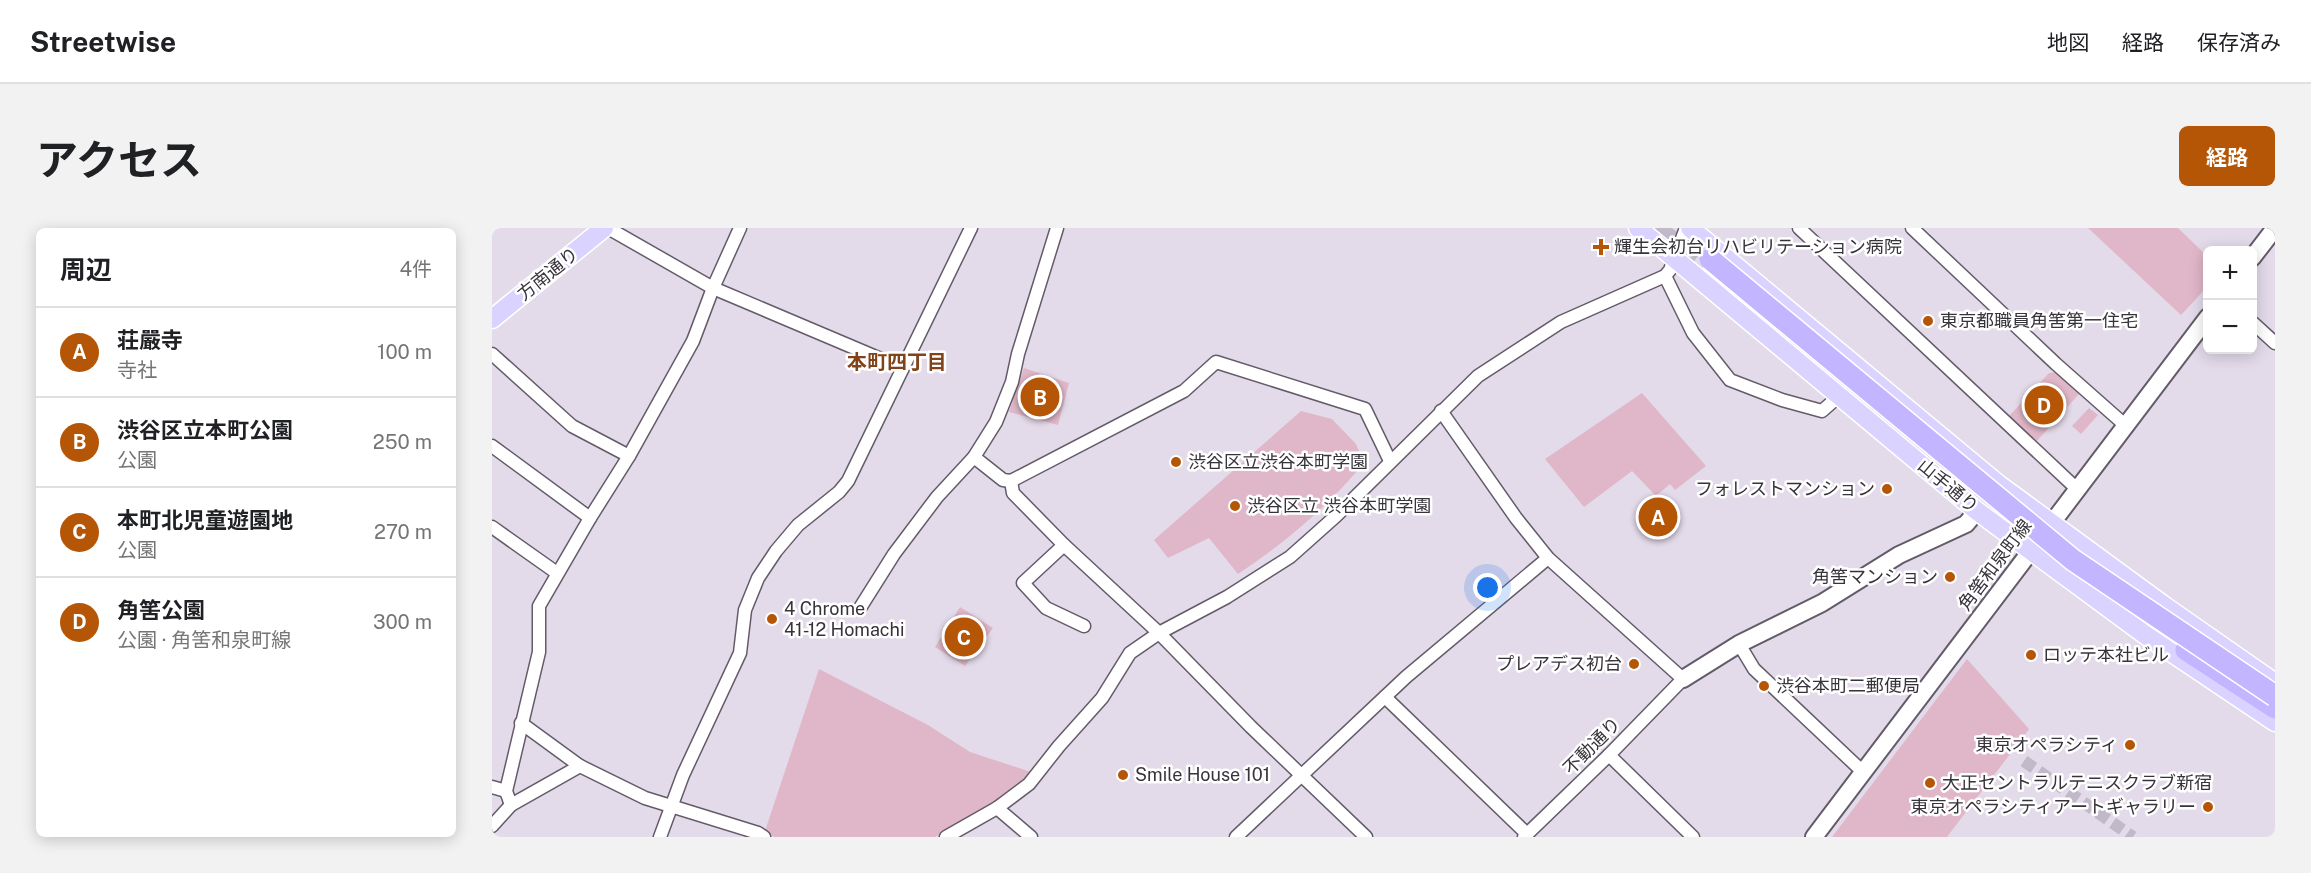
<!DOCTYPE html>
<html lang="ja">
<meta charset="utf-8">
<style>
:root{--surface:#fff;--page:#f2f2f2;--text:#202124;--muted:#757577;--line:#e0e0e0;--accent:#b45605}
body{margin:0;font-family:"Public Sans","Noto Sans JP",sans-serif;background:var(--page);color:var(--text)}
.controls{position:absolute;right:18px;top:18px;display:grid;overflow:hidden;border-radius:9px;box-shadow:0 3px 15px #0003}
.controls button{width:54px;height:54px;display:grid;place-items:center;padding:0;border:0;border-bottom:2px solid var(--line);background:var(--surface);color:var(--text);font:30px sans-serif}
.you{position:absolute;left:996px;top:360px;width:21px;height:21px;margin:-15px;border:4px solid #fff;border-radius:50%;background:#1a73e8;box-shadow:0 0 0 9px #1a73e833}
.badge{display:grid;place-items:center;width:39px;height:39px;border-radius:50%;background:var(--accent);color:#fff;font-size:20px;font-weight:700}
.pin{position:absolute;translate:-50% -50%;border:3px solid #fff;box-shadow:0 2px 6px #0006}
.list{margin:0;padding:0;list-style:none}
h2{display:flex;justify-content:space-between;align-items:center;height:78px;margin:0;padding:0 24px;font-size:26px}
h2 small{font-size:20px;font-weight:400;color:var(--muted)}
.list li{display:grid;grid-template-columns:39px 1fr auto;gap:18px;align-items:center;box-sizing:border-box;height:90px;padding:0 24px;border-top:2px solid var(--line)}
.list b{display:block;font-size:22px;white-space:nowrap}
.list p{margin:0;font-size:20px;white-space:nowrap;color:var(--muted)}
.list em{font-size:20px;font-style:normal;color:var(--muted)}
.map{position:relative;flex:none;width:1783px;height:609px;overflow:hidden;border-radius:9px}
header{display:flex;align-items:center;gap:36px;box-sizing:border-box;height:84px;padding:0 30px;background:var(--surface);border-bottom:2px solid var(--line)}
header strong{font-size:28px}
nav{display:flex;gap:33px;margin-inline-start:auto;font-size:21px}
.intro{display:flex;align-items:center;justify-content:space-between;box-sizing:border-box;height:144px;padding:0 36px}
h1{margin:0;font-size:42px}
.button{padding:15px 27px;border-radius:9px;background:var(--accent);color:#fff;font-size:21px;font-weight:700}
main{display:flex;gap:36px;padding:0 36px}
aside{flex:1;background:var(--surface);border-radius:9px;box-shadow:0 3px 15px #0003}
.map>svg:first-child{display:block}
.green{fill:#e0b7c8}
.lines{fill:none;stroke-linecap:round;stroke-linejoin:round}
.street-tunnel{stroke:#c1b9c7;stroke-width:12;stroke-dasharray:12 6;stroke-linecap:butt}
.highway-tunnel{stroke:#c1b9c7;stroke-width:21;stroke-dasharray:21 10;stroke-linecap:butt}
.street-casing{stroke:#645b69;stroke-width:15}
.secondary-casing{stroke:#645b69;stroke-width:20}
.primary-casing{stroke:#fff;stroke-width:21}
.highway-casing{stroke:#fff;stroke-width:24}
.street{stroke:#fff;stroke-width:12}
.secondary{stroke:#fff;stroke-width:16}
.primary{stroke:#dbd3ff;stroke-width:18}
.highway{stroke:#c3b5ff;stroke-width:21}
.highway-bridge-casing{stroke:#fff;stroke-width:24;stroke-linecap:butt}
.highway-bridge{stroke:#c3b5ff;stroke-width:21}
.poi-dot{fill:#b45605;stroke:#fff;stroke-width:2}
.labels{text-anchor:middle;stroke-width:5;stroke-linejoin:round;paint-order:stroke}
.poi-label{font-size:18px;fill:#37333a;stroke:#fff;text-anchor:start}
.street-label{font-size:18px;fill:#37333a;stroke:#fff}
.neighbourhood-label{font-size:20px;font-weight:bold;fill:#81431a;stroke:#fff}
</style>
<header>
<strong>Streetwise</strong>
<nav><a>地図</a><a>経路</a><a>保存済み</a></nav>
</header>
<div class="intro"><h1>アクセス</h1><a class="button">経路</a></div>
<main>
<aside>
<h2>周辺<small>4件</small></h2>
<ul class="list">
<li><span class="badge">A</span><div><b>荘嚴寺</b><p>寺社</p></div><em>100 m</em></li>
<li><span class="badge">B</span><div><b>渋谷区立本町公園</b><p>公園</p></div><em>250 m</em></li>
<li><span class="badge">C</span><div><b>本町北児童遊園地</b><p>公園</p></div><em>270 m</em></li>
<li><span class="badge">D</span><div><b>角筈公園</b><p>公園 · 角筈和泉町線</p></div><em>300 m</em></li>
</ul>
</aside>
<div class="map">
<svg width="1783" height="609" viewBox="0 0 1783 609">
<rect width="100%" height="100%" fill="#e4dbea"/>
<!-- green -->
<g class="green">
<polygon points="1596,0 1686,0 1715,28 1715,59 1689,87"/>
<polygon points="532,140 577,155 566,197 517,184"/>
<polygon points="1565,144 1587,166 1544,214 1517,193 1518,187 1557,145"/>
<polygon points="1150,165 1214,238 1183,262 1178,256 1164,268 1140,243 1092,279 1053,231"/>
<polygon points="1597,180 1606,187 1589,206 1580,198"/>
<path d="M 809,183 L 840,191 L 864,216 L 872,235 C 836,278 793,315 746,346 L 717,310 L 676,330 L 662,312 Z"/>
<polygon points="468,379 501,400 473,438 443,419"/>
<polygon points="1475,431 1537,501 1455,609 1340,609"/>
<polygon points="327,441 436,497 478,524 539,544 514,567 443,609 282,609 273,603"/>
</g>
<g class="lines">
<!-- street-tunnel -->
<polyline class="street-tunnel" points="1532,533 1641,609"/>
<!-- highway-tunnel -->
<polyline class="highway-tunnel" points="1162,0 1212,37"/>
<!-- street casing -->
<g class="street-casing">
<g id="street">
<polyline points="116,0 221,60 410,140"/>
<polyline points="1307,0 1585,261"/>
<polyline points="1420,0 1564,136 1633,197"/>
<polyline points="1173,48 1201,105 1238,152 1290,172 1330,183 1347,168"/>
<polyline points="1760,94 1783,115"/>
<polyline points="0,126 80,198 137,228"/>
<polyline points="949,183 1024,290 1056,330 1191,451 1117,527 1032,609"/>
<polyline points="0,218 98,290"/>
<polyline points="482,229 511,252 519,253 692,163 724,134 873,181 898,233"/>
<polyline points="519,253 521,265 572,317 667,405 759,499 874,609"/>
<polyline points="0,299 65,345"/>
<polyline points="572,317 531,355 554,380 592,398"/>
<polyline points="368,380 402,326 445,269 482,229 504,194 520,154 526,126 565,0"/>
<polyline points="1247,416 1262,441 1371,544"/>
<polyline points="893,469 1035,606"/>
<polyline points="29,495 88,538"/>
<polyline points="1117,527 1201,609"/>
<polyline points="0,559 14,563"/>
<polyline points="19,577 14,563 47,424 47,378 98,290 137,228 201,113 221,60 248,0"/>
<polyline points="505,580 539,609"/>
<polyline points="0,598 19,577 88,538 153,570 266,605 272,609"/>
<polyline points="168,609 191,547 248,425 253,382 266,350 284,323 306,297 347,264 356,253 479,0"/>
<polyline points="454,609 505,580 537,556 567,518 610,470 638,425 667,405 735,369 798,329 844,288 986,148 1069,94 1173,48 1178,42 1194,0"/>
<polyline points="744,609 914,449 1056,330"/>
</g>
</g>
<!-- secondary casing -->
<g class="secondary-casing">
<g id="secondary">
<polyline points="1760,30 1783,0"/>
<polyline points="1191,451 1247,416 1330,375 1407,327 1474,296 1485,283"/>
<polyline points="1322,609 1716,89"/>
</g>
</g>
<!-- primary casing -->
<g class="primary-casing">
<g id="primary">
<polyline points="1146,0 1485,283 1652,406 1783,494"/>
<polyline points="1198,0 1506,256 1674,379 1783,455"/>
<polyline points="0,91 112,0"/>
</g>
</g>
<!-- highway casing -->
<g class="highway-casing">
<polyline id="highway" points="1694,422 1783,480"/>
</g>
<!-- street -->
<use href="#street" class="street"/>
<!-- secondary -->
<use href="#secondary" class="secondary"/>
<!-- primary -->
<use href="#primary" class="primary"/>
<!-- highway -->
<use href="#highway" class="highway"/>
<!-- highway-bridge casing -->
<g class="highway-bridge-casing">
<polyline id="highway-bridge" points="1218,31 1581,332 1783,468"/>
</g>
<!-- highway-bridge -->
<use href="#highway-bridge" class="highway-bridge"/>
</g>
<!-- markers -->
<g class="poi-dot">
<path d="M1106 10h6v6h6v6h-6v6h-6v-6h-6v-6h6z"/>
<circle cx="1436" cy="93" r="6"/>
<circle cx="684" cy="234" r="6"/>
<circle cx="1395" cy="261" r="6"/>
<circle cx="743" cy="278" r="6"/>
<circle cx="1458" cy="349" r="6"/>
<circle cx="280" cy="391" r="6"/>
<circle cx="1539" cy="427" r="6"/>
<circle cx="1142" cy="436" r="6"/>
<circle cx="1272" cy="458" r="6"/>
<circle cx="1638" cy="517" r="6"/>
<circle cx="631" cy="547" r="6"/>
<circle cx="1438" cy="555" r="6"/>
<circle cx="1716" cy="579" r="6"/>
</g>
<g class="labels">
<!-- poi labels -->
<g class="poi-label">
<text x="1122" y="25">輝生会初台リハビリテーション病院</text>
<text x="1448" y="99">東京都職員角筈第一住宅</text>
<text x="696" y="240">渋谷区立渋谷本町学園</text>
<text x="1383" y="267" text-anchor="end">フォレストマンション</text>
<text x="755" y="284">渋谷区立 渋谷本町学園</text>
<text x="1446" y="355" text-anchor="end">角筈マンション</text>
<text x="292" y="387">4 Chrome<tspan x="292" dy="21">41-12 Homachi</tspan></text>
<text x="1551" y="433">ロッテ本社ビル</text>
<text x="1130" y="442" text-anchor="end">プレアデス初台</text>
<text x="1284" y="464">渋谷本町二郵便局</text>
<text x="1626" y="523" text-anchor="end">東京オペラシティ</text>
<text x="643" y="553">Smile House 101</text>
<text x="1450" y="561">大正セントラルテニスクラブ新宿</text>
<text x="1704" y="585" text-anchor="end">東京オペラシティアートギャラリー</text>
</g>
<!-- street labels -->
<g class="street-label">
<text transform="translate(56 46) rotate(-39)" y="6">方南通り</text>
<text transform="translate(1456 258) rotate(40)" y="6">山手通り</text>
<text transform="translate(1503 337) rotate(-53)" y="6">角筈和泉町線</text>
<text transform="translate(1100 518) rotate(-45)" y="6">不動通り</text>
</g>
<!-- neighbourhood labels -->
<g class="neighbourhood-label">
<text x="405" y="141">本町四丁目</text>
</g>
</g>
</svg>
<div class="controls">
<button>+</button>
<button>−</button>
</div>
<div class="you"></div>
<div class="pin badge" style="left:1166px;top:289px">A</div>
<div class="pin badge" style="left:548px;top:169px">B</div>
<div class="pin badge" style="left:472px;top:409px">C</div>
<div class="pin badge" style="left:1552px;top:177px">D</div>
</div>
</main>
